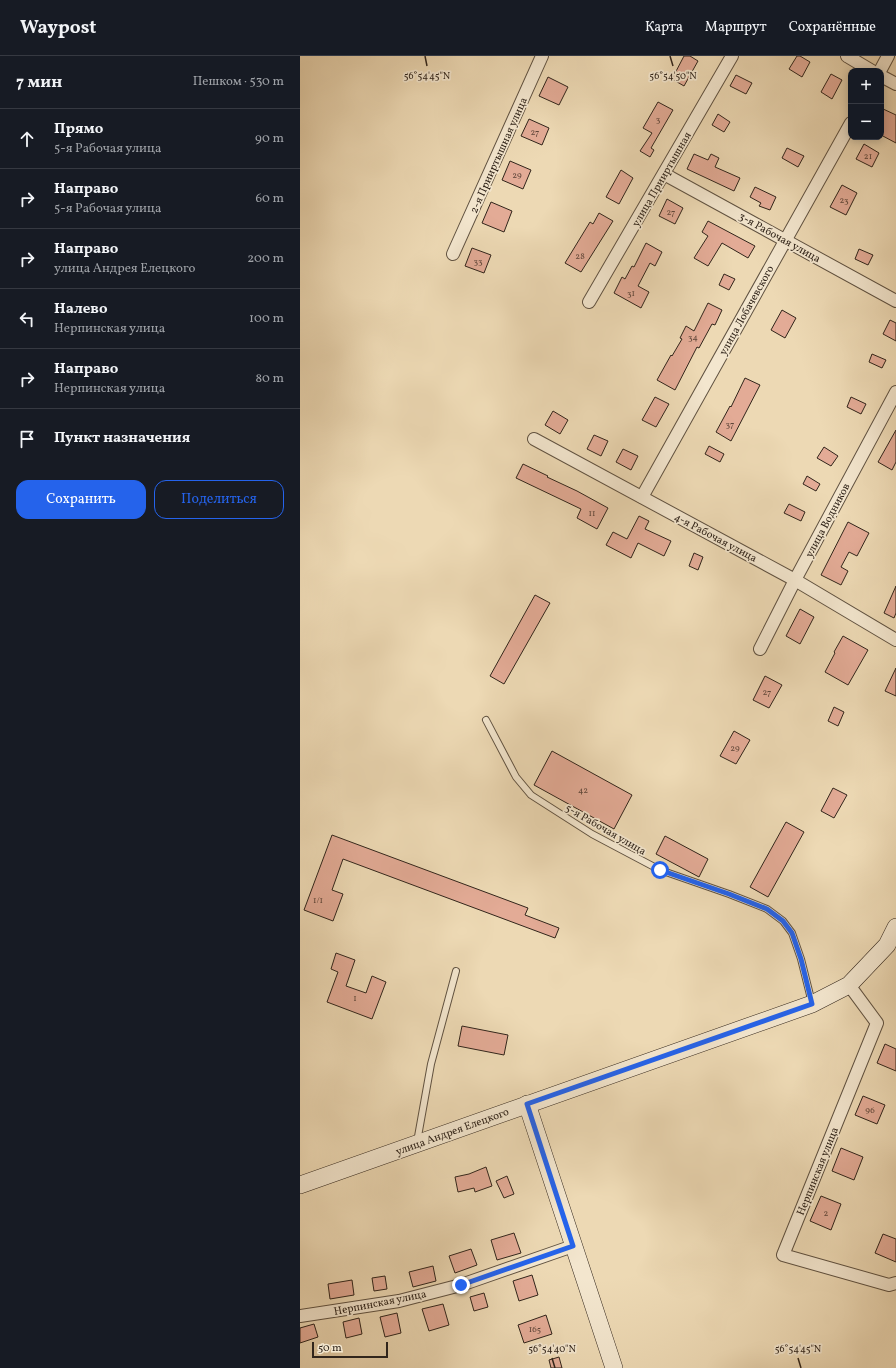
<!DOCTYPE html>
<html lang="ru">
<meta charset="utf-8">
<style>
:root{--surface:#171b24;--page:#20242c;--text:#f1f3f6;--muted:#9ea1a6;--line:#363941;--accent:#2563eb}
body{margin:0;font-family:Vollkorn,serif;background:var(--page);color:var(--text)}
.controls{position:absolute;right:12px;top:12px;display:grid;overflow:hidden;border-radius:8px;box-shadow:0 2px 10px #0003}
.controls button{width:36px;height:36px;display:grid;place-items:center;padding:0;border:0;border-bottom:1px solid var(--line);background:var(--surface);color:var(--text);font:20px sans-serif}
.scale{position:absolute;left:12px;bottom:10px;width:76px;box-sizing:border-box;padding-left:4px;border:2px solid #31251b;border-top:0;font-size:11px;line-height:14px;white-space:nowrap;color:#31251b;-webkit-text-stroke:3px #f3e6ce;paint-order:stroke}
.stop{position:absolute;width:12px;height:12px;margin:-9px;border:3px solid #2563eb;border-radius:50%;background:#fff}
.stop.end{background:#2563eb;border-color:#fff;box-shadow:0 1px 4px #0008}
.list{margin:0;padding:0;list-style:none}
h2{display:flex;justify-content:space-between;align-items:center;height:52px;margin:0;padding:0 16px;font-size:17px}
h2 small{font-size:13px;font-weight:400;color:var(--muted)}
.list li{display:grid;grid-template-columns:26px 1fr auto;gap:12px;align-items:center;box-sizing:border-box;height:60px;padding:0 16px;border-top:1px solid var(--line)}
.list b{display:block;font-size:15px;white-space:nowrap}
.list p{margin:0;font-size:13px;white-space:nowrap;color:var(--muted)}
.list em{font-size:13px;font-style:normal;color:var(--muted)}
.actions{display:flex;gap:8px;padding:12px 16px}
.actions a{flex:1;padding:9px 0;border:1px solid var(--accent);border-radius:12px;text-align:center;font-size:14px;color:var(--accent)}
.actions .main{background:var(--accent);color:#fff}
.icon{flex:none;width:22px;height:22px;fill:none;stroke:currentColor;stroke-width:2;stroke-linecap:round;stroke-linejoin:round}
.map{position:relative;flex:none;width:596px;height:1312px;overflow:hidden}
header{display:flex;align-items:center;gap:24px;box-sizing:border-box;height:56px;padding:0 20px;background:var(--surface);border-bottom:1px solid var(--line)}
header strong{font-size:19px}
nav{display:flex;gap:22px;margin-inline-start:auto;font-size:14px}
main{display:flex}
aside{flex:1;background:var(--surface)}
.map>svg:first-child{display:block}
.building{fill:#e3ab96;stroke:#31251b}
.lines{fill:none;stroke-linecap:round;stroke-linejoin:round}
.service-casing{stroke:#605241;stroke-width:8}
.minor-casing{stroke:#605241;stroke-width:14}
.secondary-casing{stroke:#31251b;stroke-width:18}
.service{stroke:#f3e6ce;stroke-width:6}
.minor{stroke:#f3e6ce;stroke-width:12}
.secondary{stroke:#f3e6ce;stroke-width:17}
.route{stroke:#2563eb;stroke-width:5}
.ticks{fill:none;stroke:#31251b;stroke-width:1.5}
.labels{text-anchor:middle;stroke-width:3.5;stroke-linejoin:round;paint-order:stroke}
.number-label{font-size:9px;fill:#5e463a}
.street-label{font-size:11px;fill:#31251b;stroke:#f3e6ce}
.ticks-label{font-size:10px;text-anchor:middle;fill:#31251b;stroke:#f3e6ce;stroke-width:3.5;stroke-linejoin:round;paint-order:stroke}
</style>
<header>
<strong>Waypost</strong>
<nav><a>Карта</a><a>Маршрут</a><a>Сохранённые</a></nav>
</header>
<main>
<aside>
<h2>7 мин<small>Пешком · 530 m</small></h2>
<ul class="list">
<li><svg class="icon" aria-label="ahead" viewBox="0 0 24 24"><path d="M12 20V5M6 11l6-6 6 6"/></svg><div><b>Прямо</b><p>5-я Рабочая улица</p></div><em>90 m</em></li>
<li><svg class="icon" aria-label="right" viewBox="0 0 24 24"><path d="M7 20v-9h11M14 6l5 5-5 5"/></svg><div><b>Направо</b><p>5-я Рабочая улица</p></div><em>60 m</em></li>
<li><svg class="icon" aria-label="right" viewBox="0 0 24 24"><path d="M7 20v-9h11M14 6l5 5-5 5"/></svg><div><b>Направо</b><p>улица Андрея Елецкого</p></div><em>200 m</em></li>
<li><svg class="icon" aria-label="left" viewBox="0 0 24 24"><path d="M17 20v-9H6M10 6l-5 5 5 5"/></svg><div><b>Налево</b><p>Нерпинская улица</p></div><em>100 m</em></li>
<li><svg class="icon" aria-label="right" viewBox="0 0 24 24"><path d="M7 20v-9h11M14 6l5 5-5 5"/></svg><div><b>Направо</b><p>Нерпинская улица</p></div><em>80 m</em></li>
<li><svg class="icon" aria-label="arrive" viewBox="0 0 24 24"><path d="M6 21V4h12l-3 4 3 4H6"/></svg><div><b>Пункт назначения</b></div></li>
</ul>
<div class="actions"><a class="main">Сохранить</a><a>Поделиться</a></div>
</aside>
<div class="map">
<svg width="596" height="1312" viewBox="0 0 596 1312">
<rect width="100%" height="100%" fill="#edd9b4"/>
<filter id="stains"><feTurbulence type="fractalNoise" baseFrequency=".005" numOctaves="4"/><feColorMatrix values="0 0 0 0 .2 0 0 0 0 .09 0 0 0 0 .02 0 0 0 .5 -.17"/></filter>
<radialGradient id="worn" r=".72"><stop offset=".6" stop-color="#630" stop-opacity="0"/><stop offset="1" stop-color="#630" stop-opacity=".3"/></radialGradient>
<!-- building -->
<g class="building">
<polygon points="384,0 390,0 398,5 384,30 372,23"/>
<polygon points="497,0 500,0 510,6 502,21 489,13"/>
<polygon points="531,18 542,24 532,43 521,36"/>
<polygon points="436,19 452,27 446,38 430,30"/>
<polygon points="248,21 268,31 259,49 239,40"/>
<polygon points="358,46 373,54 351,92 354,94 350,101 340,95 352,77 343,72"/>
<polygon points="581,52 596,59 596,87 581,79"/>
<polygon points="418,58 430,66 424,76 412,69"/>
<polygon points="229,63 249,72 242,89 221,80"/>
<polygon points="564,88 579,97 572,111 556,103"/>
<polygon points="487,92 504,100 498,111 482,102"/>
<polygon points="394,98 408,104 411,98 419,102 415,111 440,122 434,135 387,113"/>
<polygon points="210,105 231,114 223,133 202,124"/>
<polygon points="321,114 333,122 319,148 306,141"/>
<polygon points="542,129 557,137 546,159 530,151"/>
<polygon points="455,131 476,141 470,154 459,150 461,147 450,141"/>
<polygon points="367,143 383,152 375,168 359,160"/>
<polygon points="191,146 212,155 204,176 182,167"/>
<polygon points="299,157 313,165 281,216 265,207 290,166 293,168"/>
<polygon points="408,165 455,190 448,202 422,187 408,210 394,202 408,180 402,176"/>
<polygon points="346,187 362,196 355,210 350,207 338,230 349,236 341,252 314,237 322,221 325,223 332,210 334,211"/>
<polygon points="172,192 191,199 184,217 165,210"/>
<polygon points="559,193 573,199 568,209 555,203"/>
<polygon points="424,218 435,223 429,234 419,229"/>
<polygon points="408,247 422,254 415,269 412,268 399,292 397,291 375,334 357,324 371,299 372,300 382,283 380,282 386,270 394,275"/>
<polygon points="482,254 496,262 485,282 471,274"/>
<polygon points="590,264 596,267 596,285 583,278"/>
<polygon points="572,298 586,304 582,312 569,306"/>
<polygon points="445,322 460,329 431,385 416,376 430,350 431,351"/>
<polygon points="355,341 369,348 356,371 342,364"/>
<polygon points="551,341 566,348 561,358 547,351"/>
<polygon points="253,355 268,364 260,378 245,369"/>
<polygon points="596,374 596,406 592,414 578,406"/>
<polygon points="294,379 308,385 301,400 287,393"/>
<polygon points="409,390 424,398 420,406 405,398"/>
<polygon points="524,391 538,400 531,410 517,402"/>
<polygon points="323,393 338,400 331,414 316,406"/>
<polygon points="223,408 248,420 247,421 277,435 308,452 297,473 277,462 281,453 216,422"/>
<polygon points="507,420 520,428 516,435 503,428"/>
<polygon points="489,448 505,456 501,465 484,457"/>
<polygon points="339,460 349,465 345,473 371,485 364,500 338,487 331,502 306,489 313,476 327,483"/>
<polygon points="548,466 569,477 557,500 549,496 541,511 548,515 541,529 521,519"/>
<polygon points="394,497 403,501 398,514 389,510"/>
<polygon points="596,530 596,557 594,562 584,557"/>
<polygon points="235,539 250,547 204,628 190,620"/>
<polygon points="500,553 514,561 500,588 486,580"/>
<polygon points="543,580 568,594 548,629 525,616 535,597 534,596"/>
<polygon points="596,612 596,640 585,635"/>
<polygon points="465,620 482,629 469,652 453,644"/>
<polygon points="534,651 544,656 538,670 528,665"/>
<polygon points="434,675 450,684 436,708 420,700"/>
<polygon points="252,695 332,739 314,773 234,729"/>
<polygon points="533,732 547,739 534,762 521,755"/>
<polygon points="486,766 504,776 468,841 450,831"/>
<polygon points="32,779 228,852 225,859 259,872 255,882 43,803 32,834 43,838 33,865 4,854"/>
<polygon points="365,780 408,803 399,821 356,798"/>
<polygon points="36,897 55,904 46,930 66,937 72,920 86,926 72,963 27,946 38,916 31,913"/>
<polygon points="162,970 208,979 204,999 158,990"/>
<polygon points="585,988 596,993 596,1015 577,1007"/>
<polygon points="563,1040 585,1049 577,1068 555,1059"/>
<polygon points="541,1092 563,1101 554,1124 532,1115"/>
<polygon points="186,1111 192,1130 175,1136 174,1132 158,1136 155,1121 169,1118"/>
<polygon points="207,1120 214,1138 204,1142 196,1125"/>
<polygon points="521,1140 541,1148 531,1174 510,1165"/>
<polygon points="214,1177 221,1197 197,1204 191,1184"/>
<polygon points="583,1178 596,1183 596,1206 575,1197"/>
<polygon points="171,1193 177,1209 155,1217 149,1200"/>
<polygon points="133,1210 136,1225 113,1231 109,1216"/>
<polygon points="232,1219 238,1239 219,1245 213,1225"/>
<polygon points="85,1220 87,1233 74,1235 72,1222"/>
<polygon points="52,1224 54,1239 30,1243 28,1228"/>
<polygon points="184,1237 188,1251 174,1255 170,1241"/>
<polygon points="143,1248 149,1269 129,1275 122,1253"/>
<polygon points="97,1257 101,1277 85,1281 80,1261"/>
<polygon points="246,1259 252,1278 224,1287 218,1269"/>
<polygon points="59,1262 62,1278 46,1282 43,1266"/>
<polygon points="14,1268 18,1281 0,1287 0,1272"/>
<polygon points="259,1301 262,1312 251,1312 249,1304"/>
</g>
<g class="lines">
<!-- service casing -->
<g class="service-casing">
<g id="service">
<polyline points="186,664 216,721 231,739 292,778 360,814 429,838 467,853 483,865 492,877 501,903 512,947"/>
<polyline points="117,1086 131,1008 156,915"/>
</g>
</g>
<!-- minor casing -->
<g class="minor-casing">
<g id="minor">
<polyline points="547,0 572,15"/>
<polyline points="580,15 588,0"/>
<polyline points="581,20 596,28"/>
<polyline points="364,118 596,245"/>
<polyline points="153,198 242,0"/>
<polyline points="289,246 432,0"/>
<polyline points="234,383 495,524 596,584"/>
<polyline points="342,441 551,67"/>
<polyline points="460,593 495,524 596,336"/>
<polyline points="549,929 577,967 483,1199 589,1229 596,1227"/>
<polyline points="0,1260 99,1245 161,1229 273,1190"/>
</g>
</g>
<!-- secondary casing -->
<g class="secondary-casing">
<g id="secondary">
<polyline points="227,1048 314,1312"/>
<polyline points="0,1129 512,948 549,929 587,889 596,871"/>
</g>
</g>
<!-- service -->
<use href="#service" class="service"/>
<!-- minor -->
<use href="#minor" class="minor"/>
<!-- secondary -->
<use href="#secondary" class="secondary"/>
</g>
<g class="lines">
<!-- route -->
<polyline class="route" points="161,1229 273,1190 227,1048 512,948 501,903 492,877 483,865 467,853 429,838 360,814"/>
</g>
<!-- ticks -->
<path class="ticks" d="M 125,0 L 127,10M 370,0 L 373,10M 252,1302 L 255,1312M 498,1302 L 501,1312"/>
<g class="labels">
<!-- number labels -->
<g class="number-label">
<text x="358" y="66">3</text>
<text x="235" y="79">27</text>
<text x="568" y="103">21</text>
<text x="217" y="122">29</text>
<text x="544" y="147">23</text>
<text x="371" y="159">27</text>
<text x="280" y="203">28</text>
<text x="178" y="208">33</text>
<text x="331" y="240">31</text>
<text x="393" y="284">34</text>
<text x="430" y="371">37</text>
<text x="292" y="460">11</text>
<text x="467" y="639">27</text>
<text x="435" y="695">29</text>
<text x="283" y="737">42</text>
<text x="18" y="847">1/1</text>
<text x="55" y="945">1</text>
<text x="570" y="1057">96</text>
<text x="526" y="1160">2</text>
<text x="235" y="1276">165</text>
</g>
<!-- street labels -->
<g class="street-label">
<text transform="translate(198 99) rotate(-66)" y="4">2-я Прииртышная улица</text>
<text transform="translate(361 123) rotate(-60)" y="4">улица Прииртышная</text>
<text transform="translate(480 181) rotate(29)" y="4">3-я Рабочая улица</text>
<text transform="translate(446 254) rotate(-61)" y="4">улица Лобачевского</text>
<text transform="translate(527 464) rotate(-62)" y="4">улица Водников</text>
<text transform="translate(416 481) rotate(28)" y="4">4-я Рабочая улица</text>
<text transform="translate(306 773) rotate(30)" y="4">5-я Рабочая улица</text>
<text transform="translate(152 1075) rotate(-20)" y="4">улица Андрея Елецкого</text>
<text transform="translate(517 1115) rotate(-68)" y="4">Нерпинская улица</text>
<text transform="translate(80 1246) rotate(-11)" y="4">Нерпинская улица</text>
</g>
</g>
<g class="ticks-label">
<text x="127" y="23">56°54'45"N</text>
<text x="373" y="23">56°54'50"N</text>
<text x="252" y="1296">56°54'40"N</text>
<text x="498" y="1296">56°54'45"N</text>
</g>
<rect width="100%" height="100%" filter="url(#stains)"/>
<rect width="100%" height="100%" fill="url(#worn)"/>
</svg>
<div class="controls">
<button>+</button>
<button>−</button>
</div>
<div class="scale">50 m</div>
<div class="stop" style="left:360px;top:814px"></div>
<div class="stop end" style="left:161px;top:1229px"></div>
</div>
</main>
